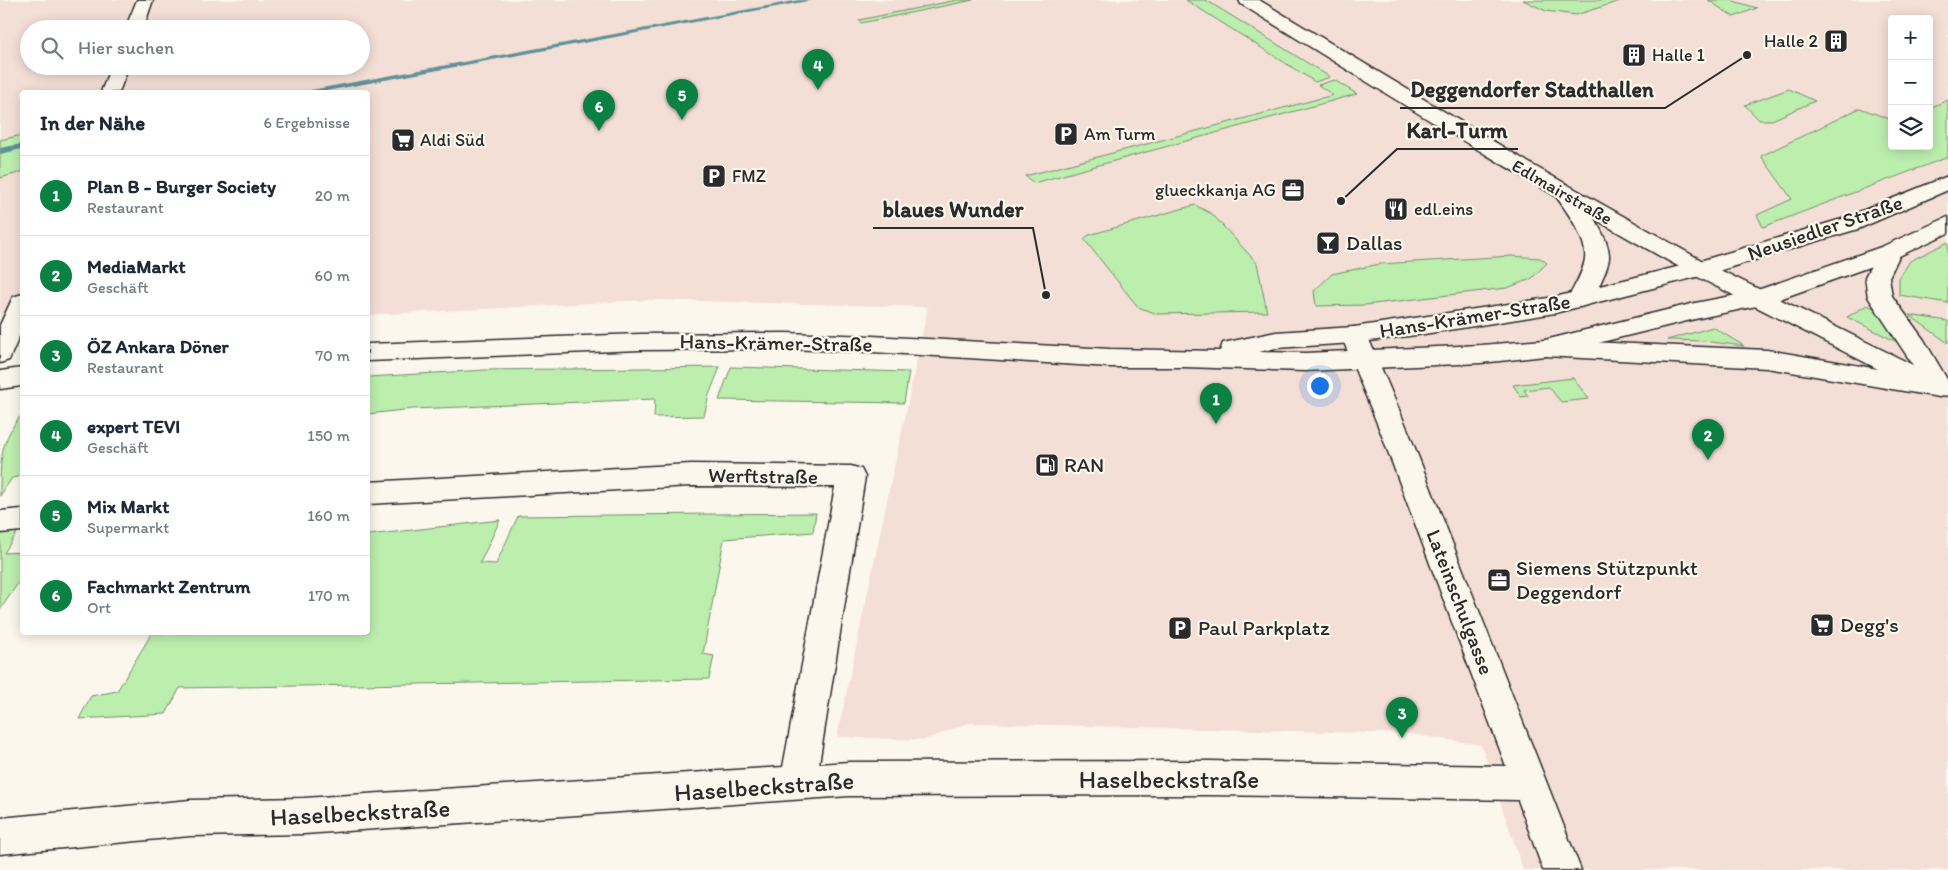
<!DOCTYPE html>
<html lang="de">
<meta charset="utf-8">
<style>
:root{--surface:#fff;--page:#f6f6f7;--text:#1f2937;--muted:#747a83;--line:#e0e1e3;--accent:#0b8043}
body{margin:0;font-family:Itim,sans-serif;background:var(--page);color:var(--text)}
.controls{position:absolute;right:15px;top:15px;display:grid;overflow:hidden;border-radius:5px;box-shadow:0 2px 12px #0003}
.controls button{width:45px;height:45px;display:grid;place-items:center;padding:0;border:0;border-bottom:1px solid var(--line);background:var(--surface);color:var(--text);font:25px sans-serif}
.you{position:absolute;left:1319px;top:385px;width:18px;height:18px;margin:-12px;border:4px solid #fff;border-radius:50%;background:#1a73e8;box-shadow:0 0 0 8px #1a73e833}
.badge{display:grid;place-items:center;width:32px;height:32px;border-radius:50%;background:var(--accent);color:#fff;font-size:16px;font-weight:700}
.pin{position:absolute;translate:-50% -41px;filter:drop-shadow(0 1px 2px #0008)}
.pin::after{content:'';position:absolute;top:26px;width:18px;height:15px;background:inherit;clip-path:polygon(0 0,100% 0,50% 100%)}
.list{margin:0;padding:0;list-style:none}
h2{display:flex;justify-content:space-between;align-items:center;height:65px;margin:0;padding:0 20px;font-size:21px}
h2 small{font-size:16px;font-weight:400;color:var(--muted)}
.list li{display:grid;grid-template-columns:32px 1fr auto;gap:15px;align-items:center;box-sizing:border-box;height:80px;padding:0 20px;border-top:1px solid var(--line)}
.list b{display:block;font-size:19px;white-space:nowrap}
.list p{margin:0;font-size:16px;white-space:nowrap;color:var(--muted)}
.list em{font-size:16px;font-style:normal;color:var(--muted)}
.icon{flex:none;width:28px;height:28px;fill:none;stroke:currentColor;stroke-width:2;stroke-linecap:round;stroke-linejoin:round}
.map{position:relative;flex:none;width:1948px;height:870px;overflow:hidden}
.search{position:absolute;background:var(--surface);box-shadow:0 2px 12px #0003;left:20px;top:20px;width:350px;height:55px;display:flex;align-items:center;gap:12px;box-sizing:border-box;padding:0 18px;border-radius:28px;color:var(--muted);font-size:19px}
.panel{position:absolute;background:var(--surface);box-shadow:0 2px 12px #0003;left:20px;top:90px;width:350px;height:545px;border-radius:5px}
.map>svg:first-child{display:block}
.built{fill:#f4dfd6;fill-rule:evenodd}
.green{fill:#bceeae;stroke:#748c6c}
.lines{fill:none;stroke-linecap:round;stroke-linejoin:round}
.stream{fill:#619099;fill-rule:evenodd}
.minor-casing{stroke:#2b2b2b;stroke-width:3}
.tertiary-casing{stroke:#2b2b2b;stroke-width:3}
.secondary-casing{stroke:#2b2b2b;stroke-width:3}
.minor{fill:#fbf7ec;fill-rule:evenodd}
.tertiary{fill:#fbf7ec;fill-rule:evenodd}
.secondary{fill:#fbf7ec;fill-rule:evenodd}
.labels{text-anchor:middle;stroke-width:4.5;stroke-linejoin:round;paint-order:stroke}
.far-poi-label{font-size:18px;fill:#2b2b2b;stroke:#fbf7ec;text-anchor:start}
.far-street-label{font-size:18px;fill:#2b2b2b;stroke:#fbf7ec}
.street-label{font-size:21px;fill:#2b2b2b;stroke:#fbf7ec}
.poi-label{font-size:21px;fill:#2b2b2b;stroke:#fbf7ec;text-anchor:start}
.near-street-label{font-size:25px;fill:#2b2b2b;stroke:#fbf7ec}
.leader{fill:none;stroke:#2b2b2b;stroke-width:2}
.callout-dot{fill:#2b2b2b;stroke:#fbf7ec;stroke-width:2}
.callout-label{font-size:22px;text-anchor:middle;font-weight:bold;fill:#2b2b2b;stroke:#fbf7ec;stroke-width:4.5;stroke-linejoin:round;paint-order:stroke}
</style>
<div class="map">
<svg width="1948" height="870" viewBox="0 0 1948 870">
<rect width="100%" height="100%" fill="#fbf7ec"/>
<filter id="ink" filterUnits="userSpaceOnUse"><feTurbulence type="fractalNoise" baseFrequency=".02" numOctaves="2"/><feDisplacementMap in="SourceGraphic" scale="10" xChannelSelector="R" yChannelSelector="G"/><feConvolveMatrix kernelMatrix="1 2 1 2 8 2 1 2 1" color-interpolation-filters="sRGB"/></filter>
<g filter="url(#ink)">
<!-- built -->
<path class="built" d="M 0,0 L 1948,0 L 1948,870 L 1523,870 L 1481,745 L 1410,734 L 969,723 L 924,740 L 837,737 L 928,307 L 650,300 L 368,315 L 368,92 L 22,92 L 22,342 L 0,344 ZM 1892,19 L 1929,19 L 1929,146 L 1892,146 ZM 29,29 L 361,29 L 361,66 L 29,66 Z"/>
<!-- green -->
<g class="green">
<polygon points="957,0 973,0 861,23 859,20"/>
<polygon points="1186,0 1206,0 1330,77 1315,82"/>
<polygon points="1523,0 1623,0 1576,15 1546,11"/>
<polygon points="1708,0 1730,0 1757,8 1734,17"/>
<polygon points="1334,80 1357,94 1034,183 1025,176 1333,95 1318,85"/>
<polygon points="1789,89 1815,101 1772,120 1759,120 1745,105"/>
<polygon points="1948,100 1948,157 1763,227 1757,215 1792,199 1761,156 1860,108 1892,120 1892,146 1929,146 1929,108"/>
<polygon points="22,135 22,172 0,178 0,140"/>
<polygon points="1195,205 1212,214 1257,263 1267,312 1157,314 1138,307 1084,239 1089,235"/>
<polygon points="1948,242 1948,303 1899,295 1899,278 1910,261"/>
<polygon points="1511,256 1540,258 1547,263 1531,279 1507,288 1365,305 1316,306 1314,291 1332,274 1380,264"/>
<polygon points="1867,305 1874,308 1901,344 1847,317"/>
<polygon points="1909,315 1948,321 1948,343"/>
<polygon points="1713,327 1744,346 1703,341 1667,340"/>
<polygon points="720,367 709,395 704,416 654,417 655,399 413,409 368,414 368,377 485,370"/>
<polygon points="731,367 909,372 904,403 719,400"/>
<polygon points="1573,378 1589,399 1561,402 1549,387 1524,390 1528,396 1521,397 1513,385"/>
<path d="M 22,414 L 22,476 L 12,478 L 0,496 C 0,460 0,441 22,414 Z"/>
<polygon points="816,513 813,532 724,539 703,654 714,656 709,679 180,688 166,714 79,719 91,696 117,691 152,633 368,632 368,535 500,520 480,563 496,564 518,516"/>
<polygon points="20,528 4,553 22,552 22,577 0,610 0,532"/>
</g>
<g class="lines">
<!-- stream -->
<g class="stream">
<polygon points="799,0 813,0 321,92 307,92 311,90"/>
<polygon points="22,144 22,149 0,154 0,148"/>
</g>
<!-- minor casing -->
<g class="minor-casing">
<g id="minor">
<polygon points="137,0 153,0 143,29 125,29"/>
<path d="M 1239,0 L 1259,0 L 1536,167 L 1708,264 L 1712,269 L 1708,274 L 1700,276 L 1692,274 C 1538,189 1390,96 1241,4 Z"/>
<polygon points="111,66 129,66 119,92 101,92"/>
<polygon points="22,294 22,330 9,360 0,363 0,325 13,297"/>
<polygon points="1354,327 1363,329 1367,335 1409,433 1581,870 1543,870 1518,800 1209,795 849,796 304,834 190,836 0,854 0,818 190,800 304,798 783,767 835,487 691,486 368,504 368,482 691,464 851,466 861,469 865,477 819,764 849,762 1209,761 1506,766 1381,433 1341,335 1345,329"/>
<polygon points="22,509 22,531 0,533 0,511"/>
</g>
</g>
<!-- tertiary casing -->
<g class="tertiary-casing">
<g id="tertiary">
<path d="M 1566,189 L 1574,190 C 1586,208 1607,232 1609,255 C 1610,267 1595,294 1589,304 L 1580,307 L 1571,304 L 1568,299 C 1574,286 1583,273 1585,259 C 1588,240 1566,210 1555,195 L 1558,190 Z"/>
<polygon points="1889,245 1897,247 1901,252 1889,277 1892,296 1924,340 1948,381 1948,395 1939,397 1767,368 1545,356 1536,354 1532,348 1536,342 1545,340 1767,350 1878,369 1692,274 1688,269 1692,264 1700,262 1708,264 1913,365 1868,297 1865,277 1881,247"/>
</g>
</g>
<!-- secondary casing -->
<g class="secondary-casing">
<g id="secondary">
<polygon points="1948,176 1948,190 1858,229 1708,274 1555,313 1424,334 1354,343 1276,348 1259,352 1305,353 1481,345 1545,340 1695,303 1752,292 1881,247 1948,217 1948,233 1897,257 1766,304 1695,319 1545,356 1481,363 1305,371 1184,367 1110,367 872,352 785,349 640,350 368,361 368,344 640,334 785,333 872,336 1110,349 1220,351 1223,343 1276,332 1354,327 1555,297 1693,263 1842,219"/>
<polygon points="22,368 22,386 0,389 0,371"/>
</g>
</g>
<!-- minor -->
<use href="#minor" class="minor"/>
<!-- tertiary -->
<use href="#tertiary" class="tertiary"/>
<!-- secondary -->
<use href="#secondary" class="secondary"/>
</g>
</g>
<!-- icons -->
<defs>
<g id="building-square" transform="scale(1.25)"><rect x="-9" y="-9" width="18" height="18" rx="4" fill="#2b2b2b" stroke="#fbf7ec"/><path d="M-4-6H4V6H1V3H-1V6H-4ZM-2.5-4.3h1.7v1.8h-1.7ZM.8-4.3h1.7v1.8H.8ZM-2.5-1h1.7V.8h-1.7ZM.8-1h1.7V.8H.8Z" fill="#fff"/></g>
<g id="parking-square" transform="scale(1.25)"><rect x="-9" y="-9" width="18" height="18" rx="4" fill="#2b2b2b" stroke="#fbf7ec"/><path d="M-3.5-5.5H1a3.5 3.5 0 0 1 0 7H-1V5.5H-3.5ZM-1-3.4V-.6H.8a1.4 1.4 0 0 0 0-2.8Z" fill="#fff"/></g>
<g id="supermarket-square" transform="scale(1.25)"><rect x="-9" y="-9" width="18" height="18" rx="4" fill="#2b2b2b" stroke="#fbf7ec"/><path d="M-6-5.5h2.5l.6 2H6L4.5 2H-2.5L-4.4-4H-6ZM-1.5 3.2a1.3 1.3 0 1 0 .1 0ZM3 3.2a1.3 1.3 0 1 0 .1 0Z" fill="#fff"/></g>
<g id="office-square" transform="scale(1.25)"><rect x="-9" y="-9" width="18" height="18" rx="4" fill="#2b2b2b" stroke="#fbf7ec"/><path d="M-6-3h4V-5.5h4V-3h4V5H-6ZM-1-4.5V-3h2v-1.5ZM-6 0V1H6V0Z" fill="#fff"/></g>
<g id="restaurant-square" transform="scale(1.25)"><rect x="-9" y="-9" width="18" height="18" rx="4" fill="#2b2b2b" stroke="#fbf7ec"/><path d="M-5-6h1v4h1v-4h1v4h1v-4h1v5L-1.5 .5V6h-2V.5L-5-1ZM5-6V6H3V1.5H1.5Q1.5-4 5-6Z" fill="#fff"/></g>
<g id="bar-square" transform="scale(1.25)"><rect x="-9" y="-9" width="18" height="18" rx="4" fill="#2b2b2b" stroke="#fbf7ec"/><path d="M-6-5H6L.8 .8V4.5H3.5V6h-7V4.5H-.8V.8Z" fill="#fff"/></g>
<g id="fuel-square" transform="scale(1.25)"><rect x="-9" y="-9" width="18" height="18" rx="4" fill="#2b2b2b" stroke="#fbf7ec"/><path d="M-5.5-6h7V0h2V4h1.3V-2.5L3-4.5l.8-.8L6-3V5H2.5V1h-1V6h-7ZM-4.2-4.7v3.2H.2V-4.7Z" fill="#fff"/></g>
</defs>
<g fill-rule="evenodd">
<use href="#building-square" x="1836" y="41"/>
<use href="#building-square" x="1634" y="55"/>
<use href="#parking-square" x="1066" y="134"/>
<use href="#supermarket-square" x="403" y="140"/>
<use href="#parking-square" x="714" y="176"/>
<use href="#office-square" x="1293" y="190"/>
<use href="#restaurant-square" x="1396" y="209"/>
<use href="#bar-square" x="1328" y="243"/>
<use href="#fuel-square" x="1047" y="465"/>
<use href="#office-square" x="1499" y="580"/>
<use href="#supermarket-square" x="1822" y="625"/>
<use href="#parking-square" x="1180" y="628"/>
</g>
<g class="labels">
<!-- far-poi labels -->
<g class="far-poi-label">
<text x="1818" y="47" text-anchor="end">Halle 2</text>
<text x="1652" y="61">Halle 1</text>
<text x="1084" y="140">Am Turm</text>
<text x="420" y="146">Aldi Süd</text>
<text x="732" y="182">FMZ</text>
<text x="1276" y="196" text-anchor="end">glueckkanja AG</text>
<text x="1414" y="215">edl.eins</text>
</g>
<!-- far-street labels -->
<g class="far-street-label">
<text transform="translate(1562 192) rotate(30)" y="6">Edlmairstraße</text>
</g>
<!-- street labels -->
<g class="street-label">
<text transform="translate(1825 228) rotate(-19)" y="7">Neusiedler Straße</text>
<text transform="translate(1475 316) rotate(-9)" y="7">Hans-Krämer-Straße</text>
<text transform="translate(776 343) rotate(1)" y="7">Hans-Krämer-Straße</text>
<text transform="translate(763 476) rotate(1)" y="7">Werftstraße</text>
<text transform="translate(1460 602) rotate(69)" y="7">Lateinschulgasse</text>
</g>
<!-- poi labels -->
<g class="poi-label">
<text x="1346" y="250">Dallas</text>
<text x="1064" y="472">RAN</text>
<text x="1516" y="575">Siemens Stützpunkt<tspan x="1516" dy="24">Deggendorf</tspan></text>
<text x="1840" y="632">Degg's</text>
<text x="1198" y="635">Paul Parkplatz</text>
</g>
<!-- near-street labels -->
<g class="near-street-label">
<text x="1169" y="788">Haselbeckstraße</text>
<text transform="translate(764 786) rotate(-4)" y="9">Haselbeckstraße</text>
<text transform="translate(360 812) rotate(-3)" y="9">Haselbeckstraße</text>
</g>
</g>
<!-- callouts -->
<path class="leader" d="M1747 55L1665 108H1400M1341 201L1397 149H1518M1046 295L1033 228H873"/>
<g class="callout-dot">
<circle cx="1747" cy="55" r="5"/>
<circle cx="1341" cy="201" r="5"/>
<circle cx="1046" cy="295" r="5"/>
</g>
<g class="callout-label">
<text x="1532" y="97">Deggendorfer Stadthallen</text>
<text x="1457" y="138">Karl-Turm</text>
<text x="953" y="217">blaues Wunder</text>
</g>
</svg>
<div class="controls">
<button>+</button>
<button>−</button>
<button><svg class="icon" aria-label="layers" viewBox="0 0 24 24"><path d="M12 4l9 5-9 5-9-5zM3 14l9 5 9-5"/></svg></button>
</div>
<div class="you"></div>
<div class="pin badge" style="left:1216px;top:424px">1</div>
<div class="pin badge" style="left:1708px;top:460px">2</div>
<div class="pin badge" style="left:1402px;top:738px">3</div>
<div class="pin badge" style="left:818px;top:90px">4</div>
<div class="pin badge" style="left:682px;top:120px">5</div>
<div class="pin badge" style="left:599px;top:131px">6</div>
<div class="search"><svg class="icon" aria-label="search" viewBox="0 0 24 24"><circle cx="10" cy="10" r="6"/><path d="M15 15l6 6"/></svg>Hier suchen</div>
<section class="panel">
<h2>In der Nähe<small>6 Ergebnisse</small></h2>
<ul class="list">
<li><span class="badge">1</span><div><b>Plan B - Burger Society</b><p>Restaurant</p></div><em>20 m</em></li>
<li><span class="badge">2</span><div><b>MediaMarkt</b><p>Geschäft</p></div><em>60 m</em></li>
<li><span class="badge">3</span><div><b>ÖZ Ankara Döner</b><p>Restaurant</p></div><em>70 m</em></li>
<li><span class="badge">4</span><div><b>expert TEVI</b><p>Geschäft</p></div><em>150 m</em></li>
<li><span class="badge">5</span><div><b>Mix Markt</b><p>Supermarkt</p></div><em>160 m</em></li>
<li><span class="badge">6</span><div><b>Fachmarkt Zentrum</b><p>Ort</p></div><em>170 m</em></li>
</ul>
</section>
</div>
